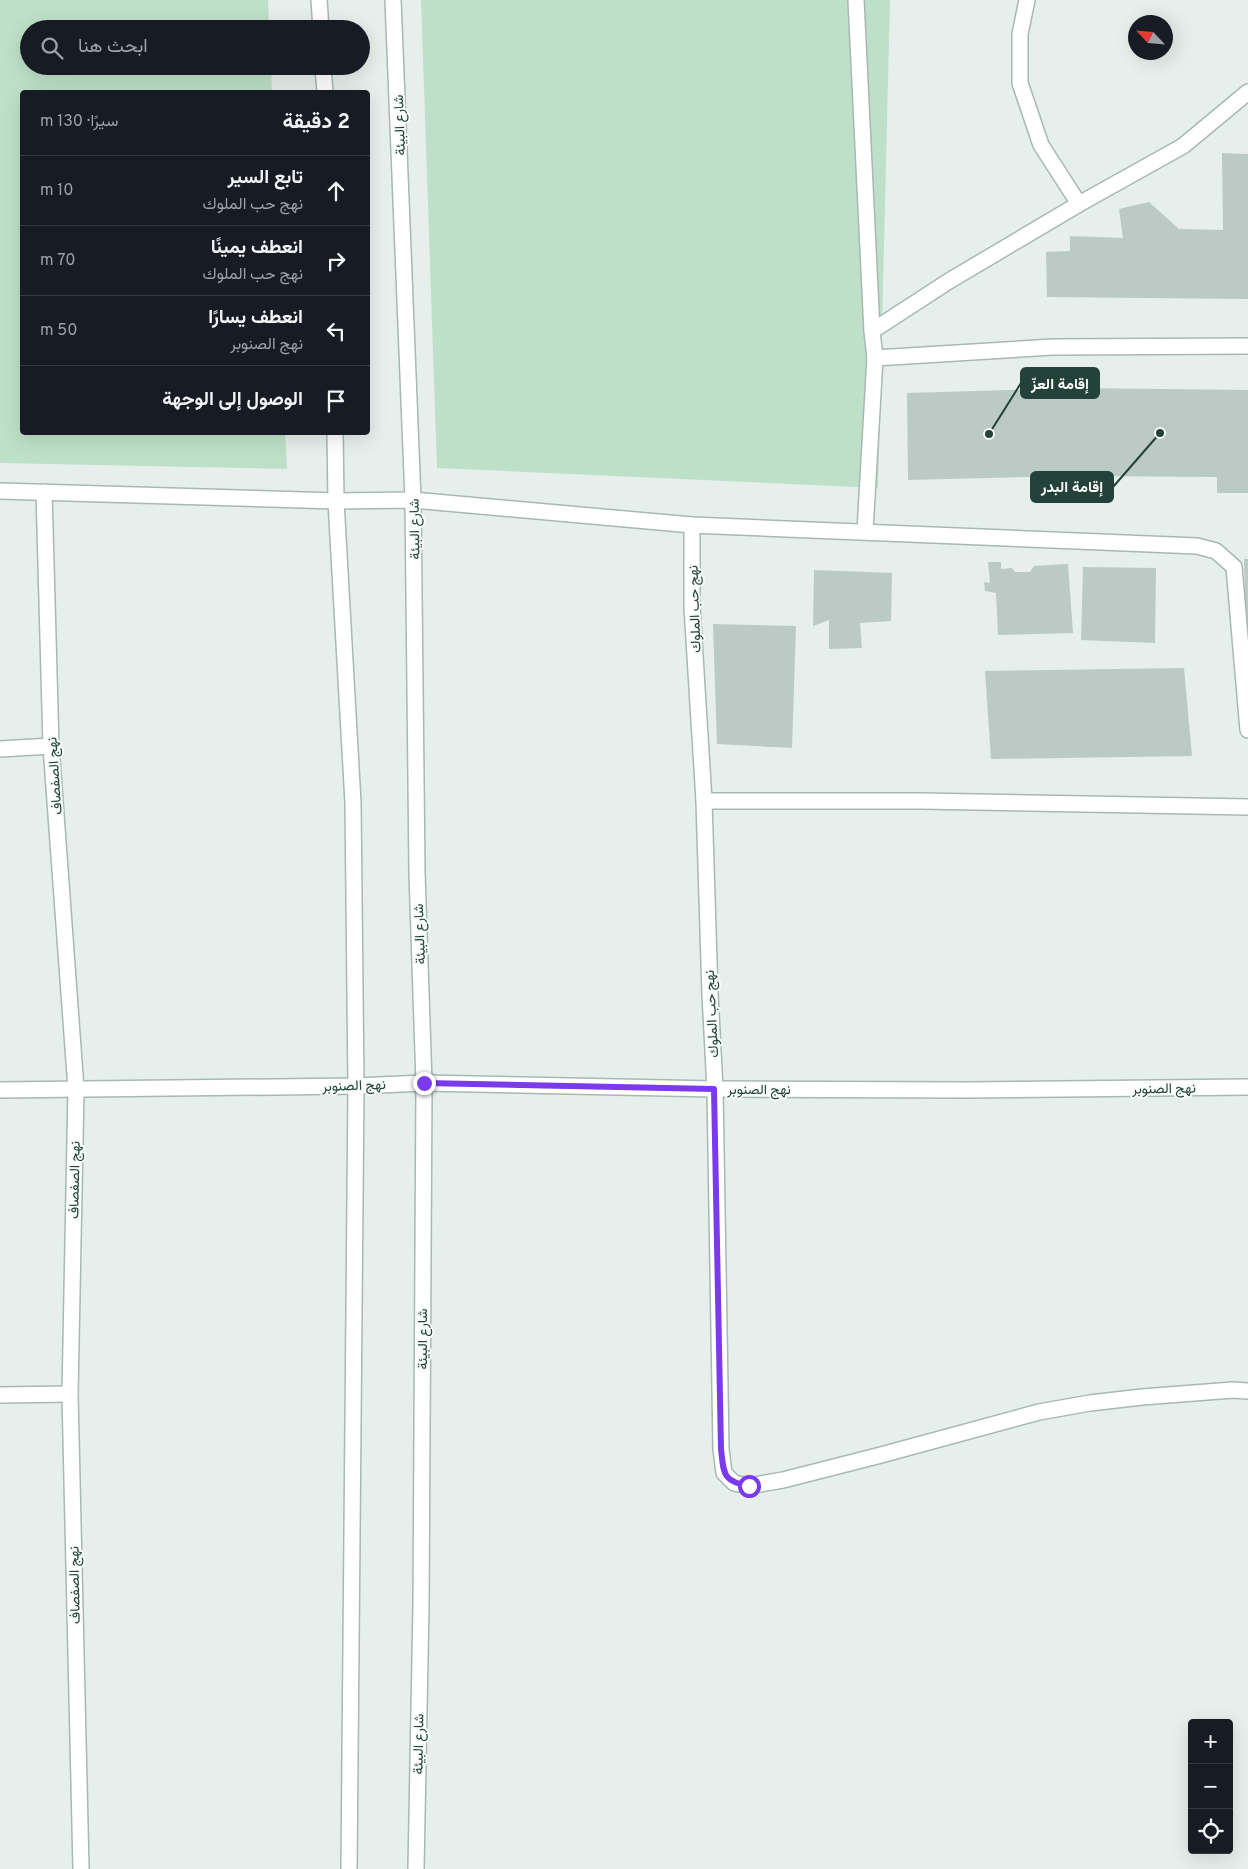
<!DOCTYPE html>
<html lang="ar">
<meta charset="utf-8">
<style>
:root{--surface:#171b24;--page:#20242c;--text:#f1f3f6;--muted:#9ea1a6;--line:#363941}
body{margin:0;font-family:Overpass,Vazirmatn,sans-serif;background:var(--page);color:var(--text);direction:rtl}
.controls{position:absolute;right:15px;bottom:15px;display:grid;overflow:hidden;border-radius:5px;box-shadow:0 5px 20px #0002}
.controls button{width:45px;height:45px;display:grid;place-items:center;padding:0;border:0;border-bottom:1px solid var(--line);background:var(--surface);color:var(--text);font:25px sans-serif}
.compass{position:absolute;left:1128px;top:15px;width:45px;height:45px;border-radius:50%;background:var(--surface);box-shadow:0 5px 20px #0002;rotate:296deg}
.stop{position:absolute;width:15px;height:15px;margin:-11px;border:4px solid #7c3aed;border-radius:50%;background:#fff}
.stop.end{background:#7c3aed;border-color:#fff;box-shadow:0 1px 5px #0008}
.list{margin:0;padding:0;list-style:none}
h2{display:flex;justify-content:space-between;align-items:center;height:65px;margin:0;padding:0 20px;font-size:21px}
h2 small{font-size:16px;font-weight:400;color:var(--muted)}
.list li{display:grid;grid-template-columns:32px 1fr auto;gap:15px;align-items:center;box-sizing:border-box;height:70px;padding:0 20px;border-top:1px solid var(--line)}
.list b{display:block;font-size:19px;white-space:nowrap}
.list p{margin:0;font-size:16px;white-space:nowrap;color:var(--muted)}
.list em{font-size:16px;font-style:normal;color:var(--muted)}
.icon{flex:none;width:28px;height:28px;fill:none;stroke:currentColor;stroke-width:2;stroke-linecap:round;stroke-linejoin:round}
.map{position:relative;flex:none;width:1248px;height:1869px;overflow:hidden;direction:ltr}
.search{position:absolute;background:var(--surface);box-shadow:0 5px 20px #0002;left:20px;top:20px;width:350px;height:55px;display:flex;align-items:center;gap:12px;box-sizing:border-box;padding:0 18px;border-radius:28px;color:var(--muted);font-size:19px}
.panel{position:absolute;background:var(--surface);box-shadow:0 5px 20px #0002;left:20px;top:90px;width:350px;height:345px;border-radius:5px;direction:rtl}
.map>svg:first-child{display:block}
.green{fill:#bfe0c8}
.building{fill:#bbcac4}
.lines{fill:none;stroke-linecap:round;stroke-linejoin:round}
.service-casing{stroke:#a8b8b2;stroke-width:18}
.minor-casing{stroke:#a8b8b2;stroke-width:18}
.tertiary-casing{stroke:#a8b8b2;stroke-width:18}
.service{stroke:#fff;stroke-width:15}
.minor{stroke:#fff;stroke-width:15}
.tertiary{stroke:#fff;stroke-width:15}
.route{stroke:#7c3aed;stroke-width:6}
.labels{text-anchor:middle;stroke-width:4;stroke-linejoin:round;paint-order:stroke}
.street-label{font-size:14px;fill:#24423a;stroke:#f7fbf9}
.leader{fill:none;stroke:#24423a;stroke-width:2}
.callout-dot{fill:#24423a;stroke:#f7fbf9;stroke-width:2}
.callout{fill:#24423a;stroke:#24423a;stroke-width:2}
.callout-label{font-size:15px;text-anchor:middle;font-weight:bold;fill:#fff}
</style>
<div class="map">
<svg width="1248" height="1869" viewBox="0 0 1248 1869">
<rect width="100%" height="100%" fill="#e6efeb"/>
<!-- green -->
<g class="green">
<polygon points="0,0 268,0 269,29 29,29 29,66 271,66 272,92 22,92 22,432 285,433 287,469 0,463"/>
<polygon points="421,0 890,0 878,488 437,468"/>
</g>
<!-- building -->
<g class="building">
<polygon points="1222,153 1248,154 1248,299 1047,297 1046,252 1070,251 1070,236 1123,238 1119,209 1149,202 1179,229 1223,230"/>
<polygon points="1072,388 1248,390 1248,493 1217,493 1217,477 1071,476 908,480 907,393"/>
<polygon points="1244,559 1248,559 1248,647 1246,647"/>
<polygon points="988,562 1001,562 1001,569 1012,568 1015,572 1030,572 1034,566 1068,564 1073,633 998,635 996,593 985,591 984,582 990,583"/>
<polygon points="1083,567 1156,568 1155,643 1081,640"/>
<polygon points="814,570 892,573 891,621 860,623 862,648 829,649 829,620 813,626"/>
<polygon points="713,624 796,626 792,748 717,744"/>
<polygon points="1184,668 1192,756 991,759 985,671"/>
</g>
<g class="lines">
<!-- service casing -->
<g class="service-casing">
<polyline id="service" points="856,0 872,331"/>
</g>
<!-- minor casing -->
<g class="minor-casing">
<g id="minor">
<polyline points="1027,0 1020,34 1020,83 1041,145 1079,204"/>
<polyline points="875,358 872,331 949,281 1079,204 1183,146 1248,92"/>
<polyline points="0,491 336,501 413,500 692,525 1197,546 1216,551 1234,567 1248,730"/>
<polyline points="44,492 51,746 76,1089 70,1394 81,1869"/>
<polyline points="692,525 692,607 704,801 710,994 715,1089 721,1449 724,1473 734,1483 749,1486 783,1480 881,1455 1039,1412 1090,1403 1142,1397 1233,1390 1248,1391"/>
<polyline points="865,531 875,358 1053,347 1248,346"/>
<polyline points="0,749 51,746"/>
<polyline points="704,801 921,801 1248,807"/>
<polyline points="0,1090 356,1086 424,1083 715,1089 967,1090 1248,1087"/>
<polyline points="0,1395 70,1394"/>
</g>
</g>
<!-- tertiary casing -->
<g class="tertiary-casing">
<g id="tertiary">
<polyline points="319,0 321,29"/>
<polyline points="393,0 413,500 417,873 424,1083 421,1605 416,1869"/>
<polyline points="323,66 325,92"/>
<polyline points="335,432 336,501 353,803 356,1086 349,1869"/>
</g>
</g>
<!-- service -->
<use href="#service" class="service"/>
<!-- minor -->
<use href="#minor" class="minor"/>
<!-- tertiary -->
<use href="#tertiary" class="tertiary"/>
</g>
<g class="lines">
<!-- route -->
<path class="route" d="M 424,1083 L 714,1089 L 721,1449 C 724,1474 722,1481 749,1486"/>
</g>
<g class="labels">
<!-- street labels -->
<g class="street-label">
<text transform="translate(399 125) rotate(-92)" y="5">شارع البيئة</text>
<text transform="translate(414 529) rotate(-91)" y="5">شارع البيئة</text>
<text transform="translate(694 609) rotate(-92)" y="5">نهج حب الملوك</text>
<text transform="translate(54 776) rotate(-94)" y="5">نهج الصفصاف</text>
<text transform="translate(419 934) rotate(-92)" y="5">شارع البيئة</text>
<text transform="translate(711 1014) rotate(-93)" y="5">نهج حب الملوك</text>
<text transform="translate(354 1085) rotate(-2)" y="5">نهج الصنوبر</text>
<text transform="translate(1164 1088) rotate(-1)" y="5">نهج الصنوبر</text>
<text x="759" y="1094">نهج الصنوبر</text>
<text transform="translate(74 1180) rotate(-89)" y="5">نهج الصفصاف</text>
<text transform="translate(422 1339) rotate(-90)" y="5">شارع البيئة</text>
<text transform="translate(74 1585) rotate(-91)" y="5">نهج الصفصاف</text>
<text transform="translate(418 1744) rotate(-89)" y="5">شارع البيئة</text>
</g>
</g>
<!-- callouts -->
<path class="leader" d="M989 434L1021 383M1160 433L1113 487"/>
<g class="callout-dot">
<circle cx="989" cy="434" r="5"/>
<circle cx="1160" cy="433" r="5"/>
</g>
<g class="callout">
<rect x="1021" y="368" width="78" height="30" rx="5"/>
<rect x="1031" y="472" width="82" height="30" rx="5"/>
</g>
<g class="callout-label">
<text x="1060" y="389">إقامة العزّ</text>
<text x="1072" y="492">إقامة البدر</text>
</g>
</svg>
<div class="controls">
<button>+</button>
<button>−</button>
<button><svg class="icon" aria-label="locate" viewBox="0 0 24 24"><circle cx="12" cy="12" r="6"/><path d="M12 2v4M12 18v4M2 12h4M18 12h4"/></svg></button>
</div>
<svg class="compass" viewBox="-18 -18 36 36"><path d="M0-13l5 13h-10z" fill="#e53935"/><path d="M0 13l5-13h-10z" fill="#9ea1a6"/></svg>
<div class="stop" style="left:749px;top:1486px"></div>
<div class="stop end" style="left:424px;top:1083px"></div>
<div class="search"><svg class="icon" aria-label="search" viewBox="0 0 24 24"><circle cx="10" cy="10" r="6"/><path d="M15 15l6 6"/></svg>ابحث هنا</div>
<section class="panel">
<h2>2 دقيقة<small>سيرًا · 130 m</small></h2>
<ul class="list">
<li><svg class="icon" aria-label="ahead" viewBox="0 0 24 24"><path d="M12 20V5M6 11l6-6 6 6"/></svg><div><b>تابع السير</b><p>نهج حب الملوك</p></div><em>10 m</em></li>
<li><svg class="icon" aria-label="right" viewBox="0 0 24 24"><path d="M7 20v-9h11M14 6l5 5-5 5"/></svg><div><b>انعطف يمينًا</b><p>نهج حب الملوك</p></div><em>70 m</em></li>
<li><svg class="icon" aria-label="left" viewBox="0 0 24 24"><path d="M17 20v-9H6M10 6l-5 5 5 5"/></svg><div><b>انعطف يسارًا</b><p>نهج الصنوبر</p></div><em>50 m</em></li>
<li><svg class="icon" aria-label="arrive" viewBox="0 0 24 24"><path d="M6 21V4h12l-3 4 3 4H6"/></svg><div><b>الوصول إلى الوجهة</b></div></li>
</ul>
</section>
</div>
